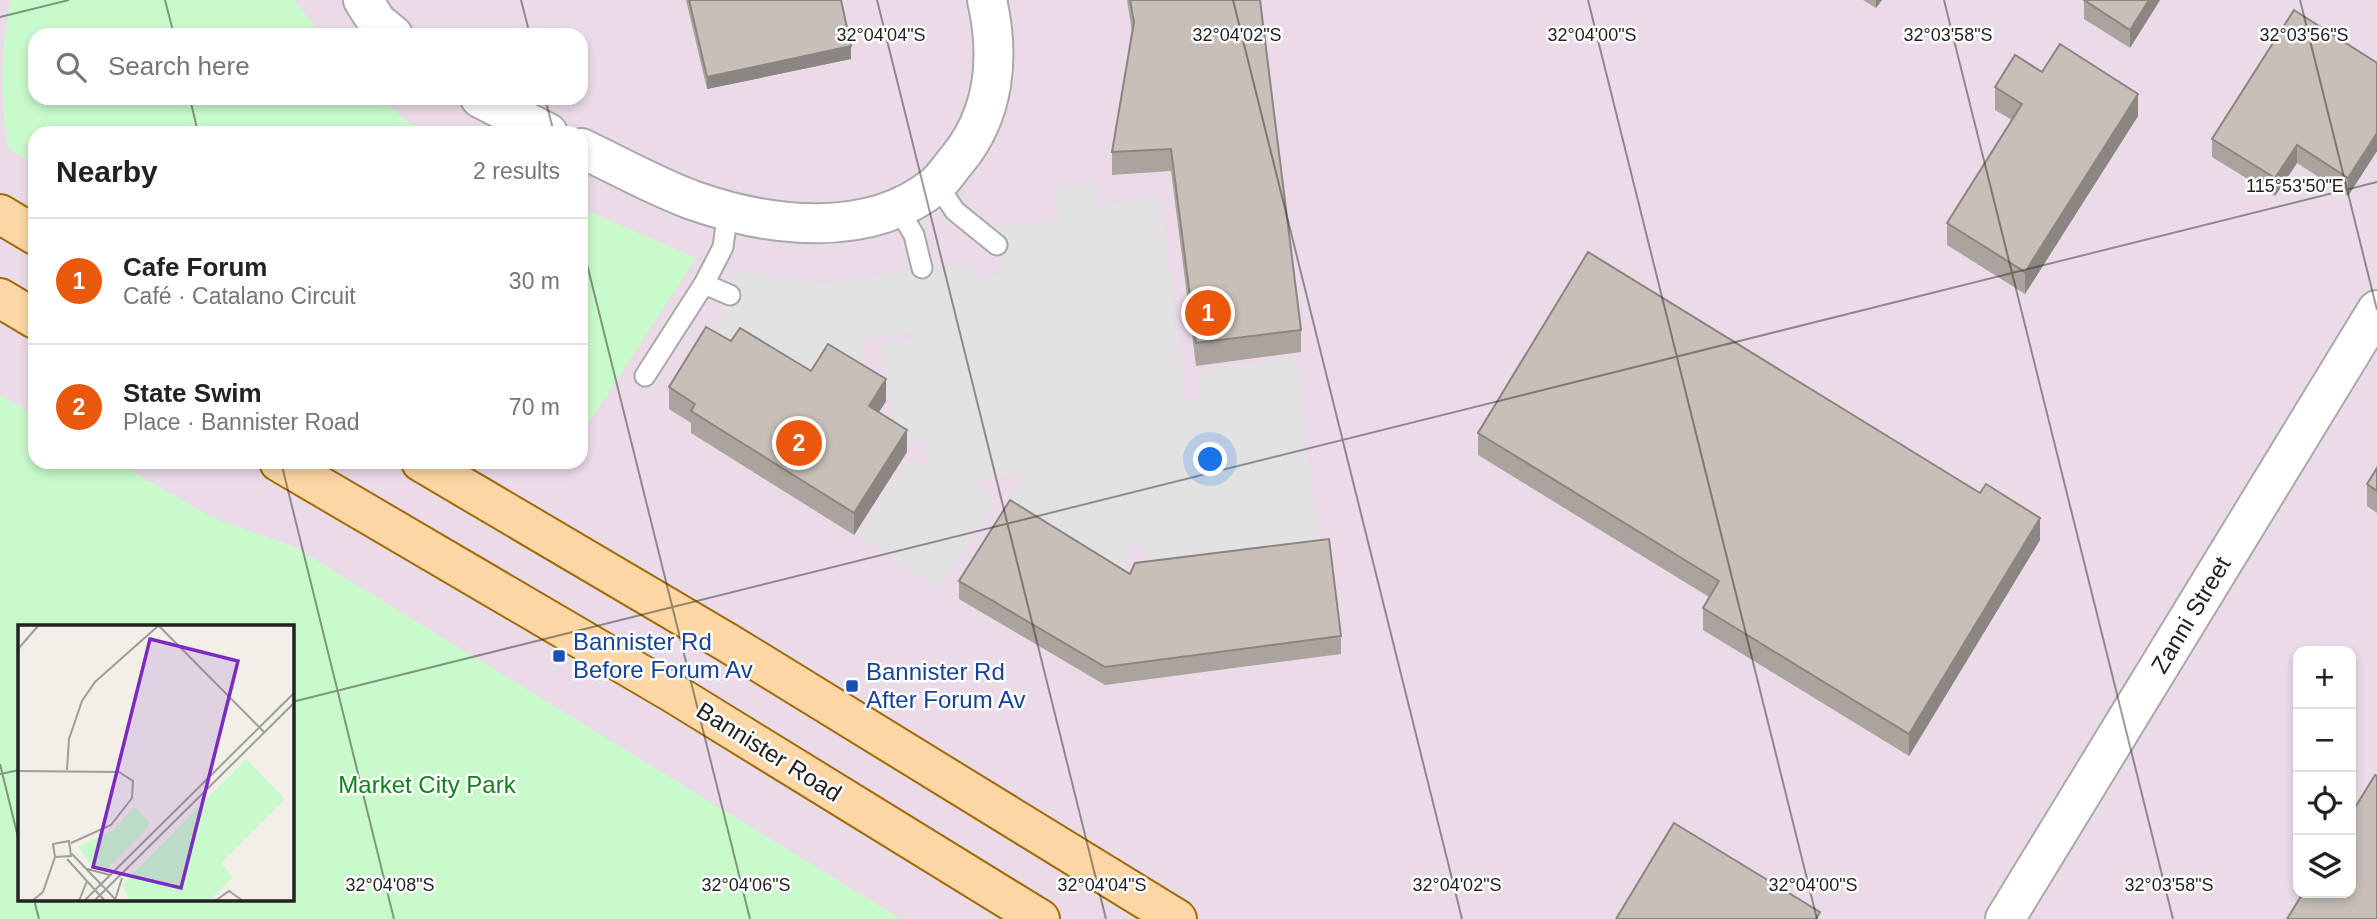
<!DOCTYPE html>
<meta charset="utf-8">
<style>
:root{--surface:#fff;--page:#f2f2f2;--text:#222;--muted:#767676;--line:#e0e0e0;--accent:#ea580c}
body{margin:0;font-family:Arial,sans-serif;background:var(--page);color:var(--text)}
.controls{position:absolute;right:21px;bottom:21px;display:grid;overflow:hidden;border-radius:14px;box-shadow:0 4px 10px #0003}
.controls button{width:63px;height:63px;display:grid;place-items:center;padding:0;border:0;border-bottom:2px solid var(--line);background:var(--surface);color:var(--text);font:35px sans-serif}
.you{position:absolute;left:1211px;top:460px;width:24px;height:24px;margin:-18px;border:5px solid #fff;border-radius:50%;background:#1a73e8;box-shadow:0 0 0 10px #1a73e833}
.badge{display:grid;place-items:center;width:46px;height:46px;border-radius:50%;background:var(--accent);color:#fff;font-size:23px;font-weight:700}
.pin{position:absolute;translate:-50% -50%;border:4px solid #fff;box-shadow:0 2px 7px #0006}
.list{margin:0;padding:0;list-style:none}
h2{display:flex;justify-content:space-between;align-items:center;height:91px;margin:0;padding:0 28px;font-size:30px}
h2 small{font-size:23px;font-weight:400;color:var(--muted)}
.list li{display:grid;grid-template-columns:46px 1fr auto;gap:21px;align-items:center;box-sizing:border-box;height:126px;padding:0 28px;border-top:2px solid var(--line)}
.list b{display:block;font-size:26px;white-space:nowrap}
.list p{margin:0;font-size:23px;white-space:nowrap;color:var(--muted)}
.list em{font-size:23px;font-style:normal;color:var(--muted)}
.icon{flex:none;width:38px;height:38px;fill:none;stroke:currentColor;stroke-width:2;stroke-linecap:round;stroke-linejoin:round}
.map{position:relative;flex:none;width:2377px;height:919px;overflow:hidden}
.search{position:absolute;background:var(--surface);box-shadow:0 4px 10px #0003;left:28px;top:28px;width:560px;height:77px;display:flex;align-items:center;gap:18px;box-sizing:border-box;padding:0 24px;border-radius:21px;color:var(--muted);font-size:26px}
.panel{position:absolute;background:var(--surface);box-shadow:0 4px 10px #0003;left:28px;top:126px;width:560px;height:343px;border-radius:21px}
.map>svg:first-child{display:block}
.industrial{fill:#ebdbe8;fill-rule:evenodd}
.park{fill:#c8facc;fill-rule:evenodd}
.parking{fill:#e2e2e2}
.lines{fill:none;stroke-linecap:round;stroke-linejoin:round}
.service-casing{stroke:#a9a9a9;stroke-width:23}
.minor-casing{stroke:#a9a9a9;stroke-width:42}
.primary-casing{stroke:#a06b00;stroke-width:42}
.service{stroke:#fff;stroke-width:19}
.minor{stroke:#fff;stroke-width:38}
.primary{stroke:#fcd6a4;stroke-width:38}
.wall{fill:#aba49e}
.shaded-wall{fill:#8b8681}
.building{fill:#c7bfb8;stroke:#8b8681;stroke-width:2}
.ticks{fill:none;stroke:#222;stroke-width:2;stroke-opacity:0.45}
.transit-dot{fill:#1a4fb4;stroke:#fff;stroke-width:2.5}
.labels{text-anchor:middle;stroke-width:5;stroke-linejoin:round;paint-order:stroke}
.street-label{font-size:24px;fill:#222;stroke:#fff}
.transit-label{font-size:24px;fill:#164399;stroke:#fff;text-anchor:start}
.park-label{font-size:24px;fill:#0c8416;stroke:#fff}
.inset-road{fill:none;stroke:#9f9d99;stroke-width:2}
.view{fill:#7b2cbf;fill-opacity:0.15;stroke:#7b2cbf;stroke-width:3.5}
.inset-edge{fill:none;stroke:#222;stroke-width:3.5}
.ticks-label{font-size:18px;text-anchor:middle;fill:#222;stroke:#fff;stroke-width:5;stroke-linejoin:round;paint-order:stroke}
</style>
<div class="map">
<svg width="2377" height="919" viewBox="0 0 2377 919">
<rect width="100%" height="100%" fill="#f2efe9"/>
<!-- industrial -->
<path class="industrial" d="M 0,0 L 2377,0 L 2377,919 L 0,919 ZM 35,35 L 581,35 L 581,98 L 35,98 ZM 35,133 L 581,133 L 581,462 L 35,462 ZM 19,627 L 292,627 L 292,900 L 19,900 ZM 2298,651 L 2351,651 L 2351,893 L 2298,893 Z"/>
<!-- park -->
<g class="park">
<path d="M 11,0 L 295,0 L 320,35 L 35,35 L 35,98 L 381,98 L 408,122 L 426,133 L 35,133 L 35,165 L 8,148 C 0,96 0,51 11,0 Z"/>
<polygon points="581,208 696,258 581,435"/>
<path d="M 0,395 L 35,415 L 35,462 L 116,462 L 213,518 L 295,547 L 901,919 L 0,919 ZM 19,627 L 292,627 L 292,900 L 19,900 Z"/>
</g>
<!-- parking -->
<polygon class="parking" points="1095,183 1098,206 1160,198 1186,403 1201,401 1198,371 1296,358 1318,542 1150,566 1142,544 1133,545 1123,569 1010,501 1022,474 967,479 995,501 940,587 857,534 911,457 930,471 926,440 897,444 882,344 913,339 912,332 863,339 861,373 712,348 730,295 734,270 823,285 922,268 968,265 971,279 1001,276 997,226 1058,221 1054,189"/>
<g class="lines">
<!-- service casing -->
<g class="service-casing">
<g id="service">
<polyline points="937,184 955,211 997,245"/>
<polyline points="898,208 914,235 922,268"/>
<polyline points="704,284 730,295"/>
<polyline points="645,376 704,284 723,247 728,211"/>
</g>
</g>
<!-- minor casing -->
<g class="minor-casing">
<g id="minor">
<polyline points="363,0 377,22 393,35"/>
<polyline points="480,98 548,133"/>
<path d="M 581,148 C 617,165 654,186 692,200 C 768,227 869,240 936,185 C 944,178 950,168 957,160 C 995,114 1000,57 987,0"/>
<polyline points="2005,919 2377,310"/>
</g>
</g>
<!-- primary casing -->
<g class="primary-casing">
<g id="primary">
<polyline points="0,214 35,235"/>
<polyline points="0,298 35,319"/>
<polyline points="279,462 673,693 1040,919"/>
<polyline points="421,462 728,643 1177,919"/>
</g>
</g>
<!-- service -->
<use href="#service" class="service"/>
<!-- minor -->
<use href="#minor" class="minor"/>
<!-- primary -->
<use href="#primary" class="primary"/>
</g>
<!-- wall -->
<g class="wall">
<polygon points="686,0 841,0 851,59 707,89"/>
<polygon points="1127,0 1260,0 1301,330 1301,352 1196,366 1171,171 1112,175 1112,152 1132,32"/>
<polygon points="1863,0 1882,0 1876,8"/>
<polygon points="2084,0 2160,0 2130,48 2084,19"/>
<polygon points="2377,63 2377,151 2348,196 2297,163 2275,196 2212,157 2212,139"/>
<polygon points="2042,72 2138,116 2025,294 1947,245 1947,223 2012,120 1995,110 1995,87"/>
<polygon points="731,341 811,371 886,401 879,412 907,452 854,535 691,433 691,423 669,409 669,387"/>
<polygon points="1478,433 2040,540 1909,756 1703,630 1703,608 1709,597 1478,455"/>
<polygon points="2377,468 2377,513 2367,506 2367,484"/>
<polygon points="1130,574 1341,636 1341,654 1105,685 959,599 959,581"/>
</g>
<!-- shaded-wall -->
<g class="shaded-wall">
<polygon points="1876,0 1882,0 1876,8"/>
<polygon points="2149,0 2160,0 2130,48 2130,30"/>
<polygon points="851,46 851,59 707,89 707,77"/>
<polygon points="2138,94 2138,116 2025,294 2025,272"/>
<polygon points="2377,133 2377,151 2348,196 2348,178"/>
<polygon points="2297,145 2297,163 2275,196 2275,178"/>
<polygon points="886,379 886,401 869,428 869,406"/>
<polygon points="907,430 907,452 854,535 854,513"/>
<polygon points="2040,518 2040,540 1909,756 1909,734"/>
</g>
<!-- building -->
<g class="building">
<polygon points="689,0 841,0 851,46 707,77"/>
<polygon points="1130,0 1260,0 1301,330 1196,343 1171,149 1112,152 1134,22"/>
<polygon points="2084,0 2149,0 2130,30"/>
<polygon points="2294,10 2377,63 2377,133 2348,178 2297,145 2275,178 2212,139"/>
<polygon points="2060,44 2138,94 2025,272 1947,223 2022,104 1995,87 2015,55 2042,72"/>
<polygon points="1588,252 1980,493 1986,484 2040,518 1909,734 1703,608 1719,581 1478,433"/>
<polygon points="706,327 731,341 740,328 811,371 828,344 886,379 869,406 907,430 854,513 691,411 695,404 669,387"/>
<polygon points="2377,468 2377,491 2367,484"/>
<polygon points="1010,500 1130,574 1135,563 1329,539 1341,636 1105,667 959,581"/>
<polygon points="2375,775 2377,776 2377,919 2287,919 2303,893 2351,893 2351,814"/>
<polygon points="1674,823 1820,912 1816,919 1616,919"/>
</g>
<!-- ticks -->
<path class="ticks" d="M 165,0 L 174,35M 521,0 L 530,35M 877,0 L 1106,919M 1233,0 L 1462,919M 1588,0 L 1817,919M 1944,0 L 2173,919M 2300,0 L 2377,310M 0,17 L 69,0M 190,98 L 198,133M 545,98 L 554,133M 581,240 L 750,919M 281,462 L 394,919M 292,702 L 2377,182M 0,764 L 19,841M 0,774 L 19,770M 34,900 L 39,919"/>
<!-- markers -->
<g class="transit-dot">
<rect x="552" y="649" width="14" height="14" rx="3.5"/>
<rect x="845" y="679" width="14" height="14" rx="3.5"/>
</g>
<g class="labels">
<!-- street labels -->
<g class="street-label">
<text transform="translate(2191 615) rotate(-59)" y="8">Zanni Street</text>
<text transform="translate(769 752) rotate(32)" y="8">Bannister Road</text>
</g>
<!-- transit labels -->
<g class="transit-label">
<text x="573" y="650">Bannister Rd<tspan x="573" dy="28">Before Forum Av</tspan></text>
<text x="866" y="680">Bannister Rd<tspan x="866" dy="28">After Forum Av</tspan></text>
</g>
<!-- park labels -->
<g class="park-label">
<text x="427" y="793">Market City Park</text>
</g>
</g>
<!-- overview -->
<g transform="translate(18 625)">
<rect width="276" height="276" fill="#f2efe9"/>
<path d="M 228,134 L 267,174 L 203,238 L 215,252 L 191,276 L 112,276 L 104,260 ZM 116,181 L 131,197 L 128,205 L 89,244 L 71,238 L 60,221 L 96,205 Z" fill="#c8facc"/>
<path class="inset-road" d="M 141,1 L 246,107M 0,24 L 20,1M 49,145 L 51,114 L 64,76 L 77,57 L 140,1M 0,146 L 101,147 L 115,156 L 114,173 L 93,200 L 53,218M 54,229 L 99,276M 49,234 L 87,276M 69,244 L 92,250M 97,275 L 104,253M 14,276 L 25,267 L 37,232 L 35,219 L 51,216 L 53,231 L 37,232M 61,276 L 69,256M 66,276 L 277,67M 76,276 L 277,77M 197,276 L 211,266 L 225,276"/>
<path class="view" d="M 132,14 L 220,36 L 163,263 L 75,242 Z"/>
<rect width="276" height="276" class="inset-edge"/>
</g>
<g class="ticks-label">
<text x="881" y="41">32°04'04"S</text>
<text x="1237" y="41">32°04'02"S</text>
<text x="1592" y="41">32°04'00"S</text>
<text x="1948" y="41">32°03'58"S</text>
<text x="2304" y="41">32°03'56"S</text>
<text x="2295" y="192">115°53'50"E</text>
<text x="390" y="891">32°04'08"S</text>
<text x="746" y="891">32°04'06"S</text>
<text x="1102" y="891">32°04'04"S</text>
<text x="1457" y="891">32°04'02"S</text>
<text x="1813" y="891">32°04'00"S</text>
<text x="2169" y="891">32°03'58"S</text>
</g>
</svg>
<div class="controls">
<button>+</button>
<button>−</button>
<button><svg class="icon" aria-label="locate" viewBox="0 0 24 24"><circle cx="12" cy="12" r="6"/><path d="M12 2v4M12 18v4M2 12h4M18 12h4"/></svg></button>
<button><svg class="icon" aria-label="layers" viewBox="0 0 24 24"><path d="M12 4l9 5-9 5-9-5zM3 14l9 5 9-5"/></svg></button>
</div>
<div class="you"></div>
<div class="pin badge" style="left:1208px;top:313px">1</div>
<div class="pin badge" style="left:799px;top:443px">2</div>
<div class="search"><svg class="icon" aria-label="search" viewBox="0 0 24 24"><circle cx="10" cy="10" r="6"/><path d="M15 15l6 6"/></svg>Search here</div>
<section class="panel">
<h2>Nearby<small>2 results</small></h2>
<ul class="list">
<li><span class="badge">1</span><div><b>Cafe Forum</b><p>Café · Catalano Circuit</p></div><em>30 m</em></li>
<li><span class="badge">2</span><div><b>State Swim</b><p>Place · Bannister Road</p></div><em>70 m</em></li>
</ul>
</section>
</div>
